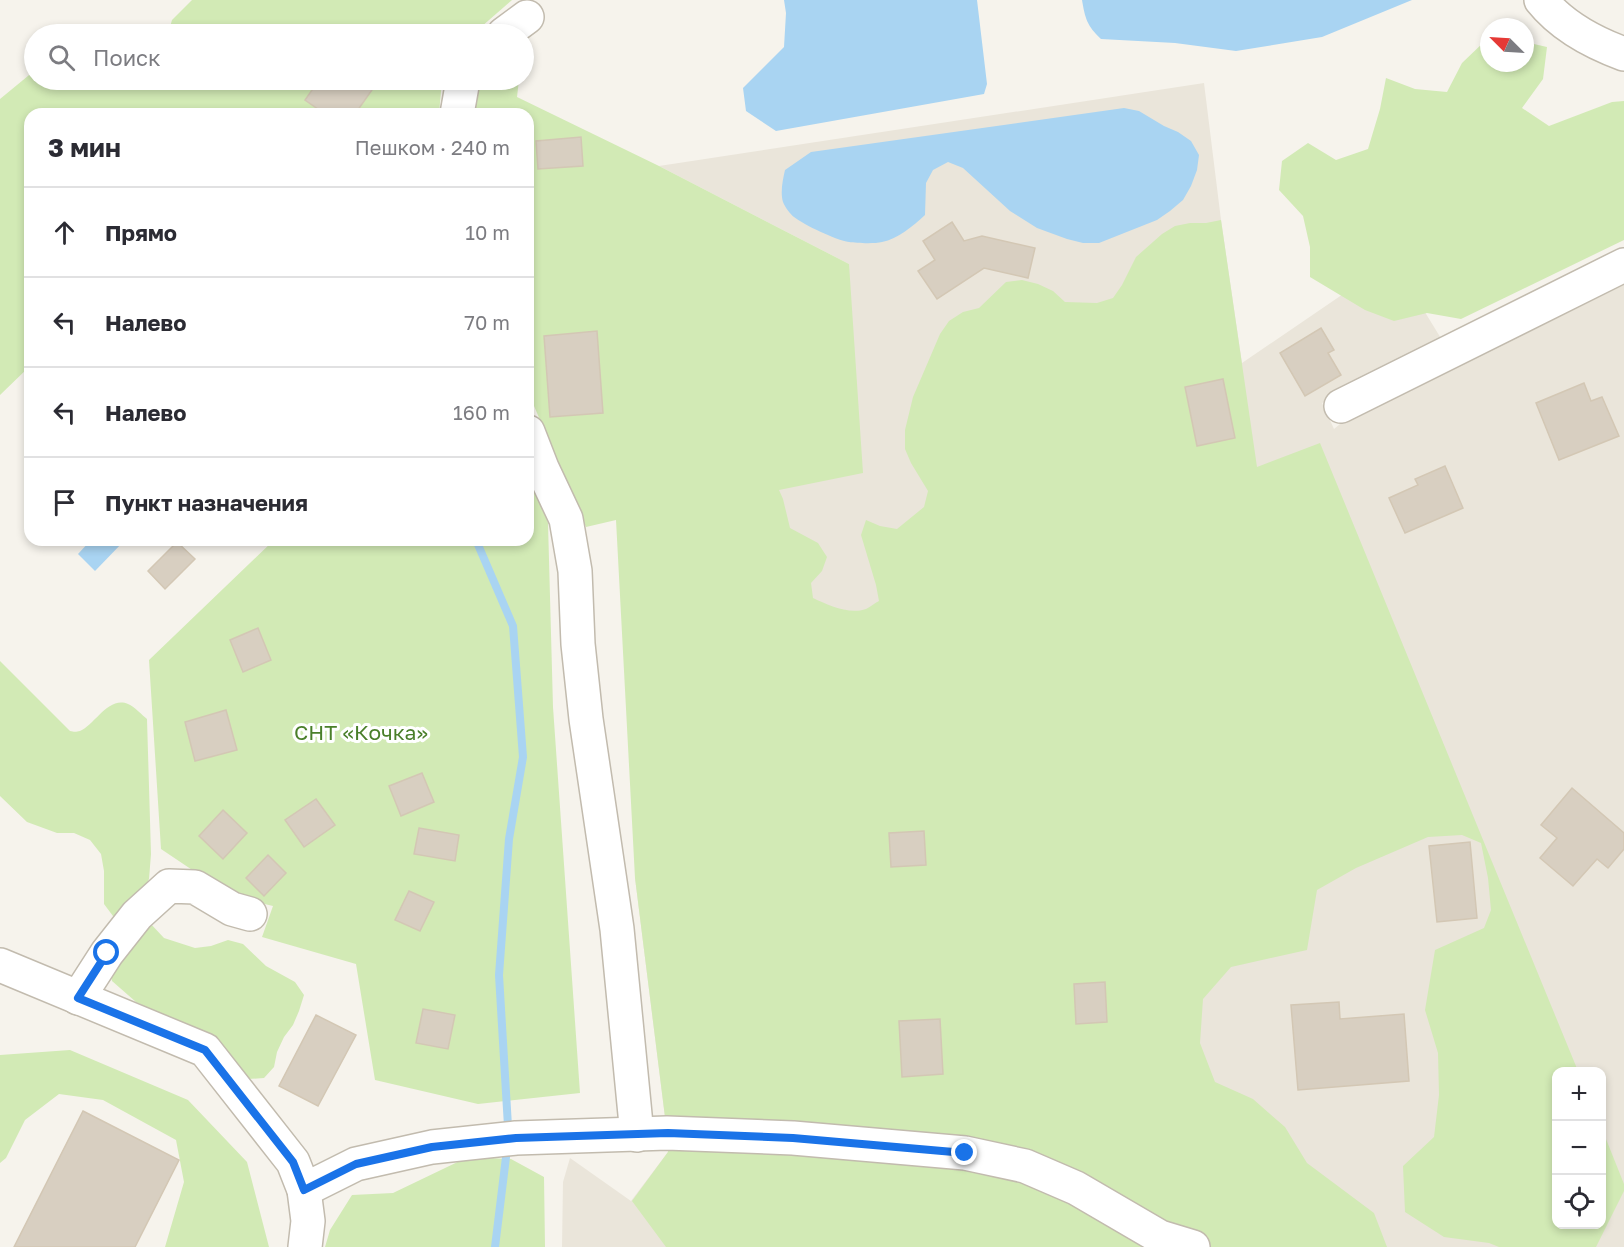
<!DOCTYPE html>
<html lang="ru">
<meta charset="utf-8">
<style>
:root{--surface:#fff;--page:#f2f2f3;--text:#2b2b33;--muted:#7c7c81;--line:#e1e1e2}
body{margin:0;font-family:"Golos Text",sans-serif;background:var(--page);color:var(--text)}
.controls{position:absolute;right:18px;bottom:18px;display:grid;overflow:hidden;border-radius:12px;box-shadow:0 3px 9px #0003}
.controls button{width:54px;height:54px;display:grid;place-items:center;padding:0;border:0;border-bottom:2px solid var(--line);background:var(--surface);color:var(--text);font:30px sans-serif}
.compass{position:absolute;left:1480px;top:18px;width:54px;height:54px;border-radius:50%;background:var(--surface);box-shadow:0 3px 9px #0003;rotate:294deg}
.stop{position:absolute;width:18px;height:18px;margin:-14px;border:4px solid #1a73e8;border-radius:50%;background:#fff}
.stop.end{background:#1a73e8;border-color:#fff;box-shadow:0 2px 6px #0008}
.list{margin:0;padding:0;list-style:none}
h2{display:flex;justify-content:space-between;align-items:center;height:78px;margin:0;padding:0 24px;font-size:26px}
h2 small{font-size:20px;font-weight:400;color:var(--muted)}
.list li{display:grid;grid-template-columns:39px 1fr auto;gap:18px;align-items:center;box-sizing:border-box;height:90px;padding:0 24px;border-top:2px solid var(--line)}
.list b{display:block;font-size:22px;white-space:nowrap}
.list em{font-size:20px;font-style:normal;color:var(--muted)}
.icon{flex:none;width:33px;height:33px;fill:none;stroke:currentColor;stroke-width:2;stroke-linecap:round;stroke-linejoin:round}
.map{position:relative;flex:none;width:1624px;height:1247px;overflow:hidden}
.search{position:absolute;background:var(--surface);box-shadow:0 3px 9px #0003;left:24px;top:24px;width:510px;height:66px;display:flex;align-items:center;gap:15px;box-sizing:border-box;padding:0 21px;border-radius:33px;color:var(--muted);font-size:22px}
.panel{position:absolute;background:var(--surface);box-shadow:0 3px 9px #0003;left:24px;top:108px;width:510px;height:438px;border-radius:18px}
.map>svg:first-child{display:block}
.residential{fill:#eae5da;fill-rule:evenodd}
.green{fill:#d2eab5}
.water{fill:#a9d4f2}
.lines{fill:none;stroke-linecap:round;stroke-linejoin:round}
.stream{stroke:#a9d4f2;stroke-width:8}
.building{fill:#d8cfc1;stroke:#d3c7b4;stroke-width:1.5}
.minor-casing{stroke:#c2bbae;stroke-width:36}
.minor{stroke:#fff;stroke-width:33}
.route{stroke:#1a73e8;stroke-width:8}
.labels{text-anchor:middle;stroke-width:6;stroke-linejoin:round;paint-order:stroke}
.park-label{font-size:21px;fill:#4a7f2a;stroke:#fff}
</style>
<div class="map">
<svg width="1624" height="1247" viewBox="0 0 1624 1247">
<rect width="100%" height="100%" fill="#f6f3ec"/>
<!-- residential -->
<path class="residential" d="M 1204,83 L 1221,220 L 1242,363 L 1393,260 L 1442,340 L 1322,403 L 1334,429 L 1351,415 L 1624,277 L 1624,1247 L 562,1247 L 563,1182 L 570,1158 L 631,1201 L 668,1152 L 667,1133 L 635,878 L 849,264 L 659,166 ZM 1556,1072 L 1602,1072 L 1602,1224 L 1556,1224 Z"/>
<!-- green -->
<g class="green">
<polygon points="192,0 512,0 473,34 168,34 172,20"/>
<polygon points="1486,40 1489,40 1489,63 1525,63 1525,42 1547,47 1543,79 1522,108 1549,126 1612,102 1624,101 1624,240 1461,319 1427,313 1394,321 1365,310 1310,277 1310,247 1303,216 1279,190 1282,161 1308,143 1336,160 1368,149 1380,109 1386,78 1415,89 1447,92 1462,63"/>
<polygon points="34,71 34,80 136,80 152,86 154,80 442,80 439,114 30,114 30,366 0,395 0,99"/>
<path d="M 483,80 L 519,80 L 517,97 L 659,166 L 849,264 L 863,473 L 779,490 L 783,499 L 790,528 L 818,543 L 827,557 L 822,571 L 811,583 L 813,598 C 828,605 849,615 866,609 C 870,607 875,603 879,601 L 876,585 L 861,535 L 866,520 L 880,526 L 897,529 L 924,507 L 928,491 L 911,463 L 905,449 L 905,430 L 913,397 L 940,334 L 949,321 L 963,312 L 979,308 L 1006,282 L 1022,280 L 1038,284 L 1053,291 L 1065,302 L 1097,303 L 1113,298 L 1122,285 L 1136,257 L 1162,234 L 1175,226 L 1190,223 L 1206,223 L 1221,220 L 1257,467 L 1320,443 L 1578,1071 L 1556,1072 L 1556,1224 L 1602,1224 L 1602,1129 L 1624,1184 L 1624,1191 L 1596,1247 L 1499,1247 L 1489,1243 L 1444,1237 L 1405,1212 L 1403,1166 L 1434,1137 L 1439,1095 L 1438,1053 L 1425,1010 L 1435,950 L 1484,928 L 1491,910 L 1488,878 L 1481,843 L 1462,835 L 1428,837 L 1356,868 L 1317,890 L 1307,950 L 1231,967 L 1203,999 L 1200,1043 L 1215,1082 L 1253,1099 L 1285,1127 L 1307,1163 L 1374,1213 L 1387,1247 L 666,1247 L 632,1201 L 668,1152 L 667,1133 L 635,878 L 616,520 L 586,527 L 528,392 L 528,114 L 469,114 Z"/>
<polygon points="528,469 548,523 553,707 580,1093 478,1104 375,1080 356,964 262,937 273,906 231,896 161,849 149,660 274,540 528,540"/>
<path d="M 0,661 L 70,731 C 74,732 76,732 80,731 C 95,725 108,696 128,704 C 135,707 142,715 147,719 L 151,854 L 149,879 L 142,892 L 149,922 L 164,938 L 195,948 L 211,946 L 228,940 L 243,944 L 266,966 L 295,982 L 304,995 L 299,1011 L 293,1025 L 284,1037 L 277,1052 L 274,1067 L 264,1078 L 248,1079 L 217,1043 L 136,1002 L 112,981 L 110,965 L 115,932 L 113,916 L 104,904 L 104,871 L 101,854 L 90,840 L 74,833 L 57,833 L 27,822 L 0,796 Z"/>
<polygon points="70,1050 188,1100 247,1162 269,1247 165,1247 184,1182 176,1140 103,1100 59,1094 25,1120 6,1158 0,1163 0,1055"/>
<polygon points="468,1157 511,1159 544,1177 545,1247 325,1247 330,1230 352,1195 393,1193"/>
</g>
<!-- water -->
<g class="water">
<polygon points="784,0 977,0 987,84 984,94 776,131 746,111 743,88 784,47 786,13"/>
<path d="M 1082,0 L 1412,0 L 1322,37 L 1236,51 L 1175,43 L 1101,39 C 1087,26 1085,18 1082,0 Z"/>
<path d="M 1124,108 L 1139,111 L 1164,126 L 1178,132 L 1191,141 L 1199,155 L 1197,170 L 1191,186 L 1183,200 L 1170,211 L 1157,220 L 1099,243 L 1083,243 L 1067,239 L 1037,228 L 1010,211 L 963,168 L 948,162 L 933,170 L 926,183 L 925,215 C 913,226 898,239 882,242 C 874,244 856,243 849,242 C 836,240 804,225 794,217 C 790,214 785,207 783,202 C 780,192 783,179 785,170 L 811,152 Z"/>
<polygon points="91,540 123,540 124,541 95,571 78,554"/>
</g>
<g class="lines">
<!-- stream -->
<g class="stream">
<polyline points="476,540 513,626 523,757 509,839 499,975 508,1126"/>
<polyline points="495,1247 507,1149"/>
</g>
</g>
<!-- building -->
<g class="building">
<polygon points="319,80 379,80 355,114 325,114 305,100"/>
<polygon points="581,137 583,166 538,169 536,141"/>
<polygon points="952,222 964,241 982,236 1035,248 1028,278 984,268 937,299 918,271 935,260 923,241"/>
<polygon points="1321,328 1334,350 1328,353 1341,375 1305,396 1280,353"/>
<polygon points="597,331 603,413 550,417 544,336"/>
<polygon points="1223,379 1235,438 1197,446 1185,387"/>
<polygon points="1584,383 1591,401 1602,397 1619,436 1559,460 1536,403"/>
<polygon points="1445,466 1463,508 1405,533 1389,498 1418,485 1415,479"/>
<polygon points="177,542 195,559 165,589 148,571"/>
<polygon points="258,628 271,660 243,672 230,640"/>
<polygon points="226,710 237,750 195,761 185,722"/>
<polygon points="422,773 434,802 401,816 389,786"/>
<polygon points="1572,788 1624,833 1624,849 1608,868 1597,859 1573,886 1540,858 1557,838 1541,825"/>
<polygon points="316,799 335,825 304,847 285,820"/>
<polygon points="223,810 247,833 223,859 199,836"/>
<polygon points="419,828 459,835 455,861 414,854"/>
<polygon points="924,831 926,865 891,867 889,833"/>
<polygon points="1470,842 1477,918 1437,922 1429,846"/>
<polygon points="268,855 286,873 264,896 246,878"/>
<polygon points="409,891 434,902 420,931 395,920"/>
<polygon points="1105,982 1107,1022 1076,1024 1074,984"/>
<polygon points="1339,1002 1340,1019 1404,1014 1409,1081 1298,1090 1291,1005"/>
<polygon points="423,1009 455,1015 448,1049 416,1043"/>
<polygon points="316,1015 356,1035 318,1106 279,1086"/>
<polygon points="940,1019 943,1074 902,1077 899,1021"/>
<polygon points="83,1111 179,1160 135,1247 14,1247"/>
</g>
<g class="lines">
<!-- minor casing -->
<g class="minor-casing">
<g id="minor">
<path d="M 1541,0 C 1561,25 1594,43 1624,54"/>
<polyline points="504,34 527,17"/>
<polyline points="457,114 463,80"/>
<polyline points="1341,406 1624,265"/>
<polyline points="528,432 542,468 566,519 575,571 578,644 586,719 617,929 637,1135"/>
<polyline points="0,965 205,1050 293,1162 304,1190 308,1221 305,1247"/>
<polyline points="78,998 107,953 137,915 169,886 195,887 232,909 250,914"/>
<polyline points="304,1190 356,1164 432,1147 516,1138 667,1133 793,1138 965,1153 1025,1166 1076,1188 1160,1237 1193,1247"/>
</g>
</g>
<!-- minor -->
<use href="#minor" class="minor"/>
</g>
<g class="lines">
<!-- route -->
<polyline class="route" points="107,953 78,998 205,1050 293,1162 304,1190 356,1164 432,1147 516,1138 668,1133 793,1138 965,1153"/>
</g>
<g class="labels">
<!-- park labels -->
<g class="park-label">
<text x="361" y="740">СНТ «Кочка»</text>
</g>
</g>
</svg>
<div class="controls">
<button>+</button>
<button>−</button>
<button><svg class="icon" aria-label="locate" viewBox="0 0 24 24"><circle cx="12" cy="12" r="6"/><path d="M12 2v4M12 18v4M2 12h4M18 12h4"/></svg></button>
</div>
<svg class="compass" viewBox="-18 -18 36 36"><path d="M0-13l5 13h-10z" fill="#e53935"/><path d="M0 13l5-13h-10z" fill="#7c7c81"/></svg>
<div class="stop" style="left:107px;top:953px"></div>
<div class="stop end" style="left:965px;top:1153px"></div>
<div class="search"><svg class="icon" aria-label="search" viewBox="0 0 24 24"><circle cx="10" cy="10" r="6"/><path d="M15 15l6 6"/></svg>Поиск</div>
<section class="panel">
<h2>3 мин<small>Пешком · 240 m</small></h2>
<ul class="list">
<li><svg class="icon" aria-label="ahead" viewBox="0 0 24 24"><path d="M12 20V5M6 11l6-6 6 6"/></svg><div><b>Прямо</b></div><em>10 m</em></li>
<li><svg class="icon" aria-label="left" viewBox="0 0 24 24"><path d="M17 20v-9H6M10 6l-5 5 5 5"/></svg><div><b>Налево</b></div><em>70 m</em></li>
<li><svg class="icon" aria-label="left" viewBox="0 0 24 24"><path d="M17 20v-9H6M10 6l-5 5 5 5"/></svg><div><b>Налево</b></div><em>160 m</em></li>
<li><svg class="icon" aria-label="arrive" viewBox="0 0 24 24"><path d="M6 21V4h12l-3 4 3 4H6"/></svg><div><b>Пункт назначения</b></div></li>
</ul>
</section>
</div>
